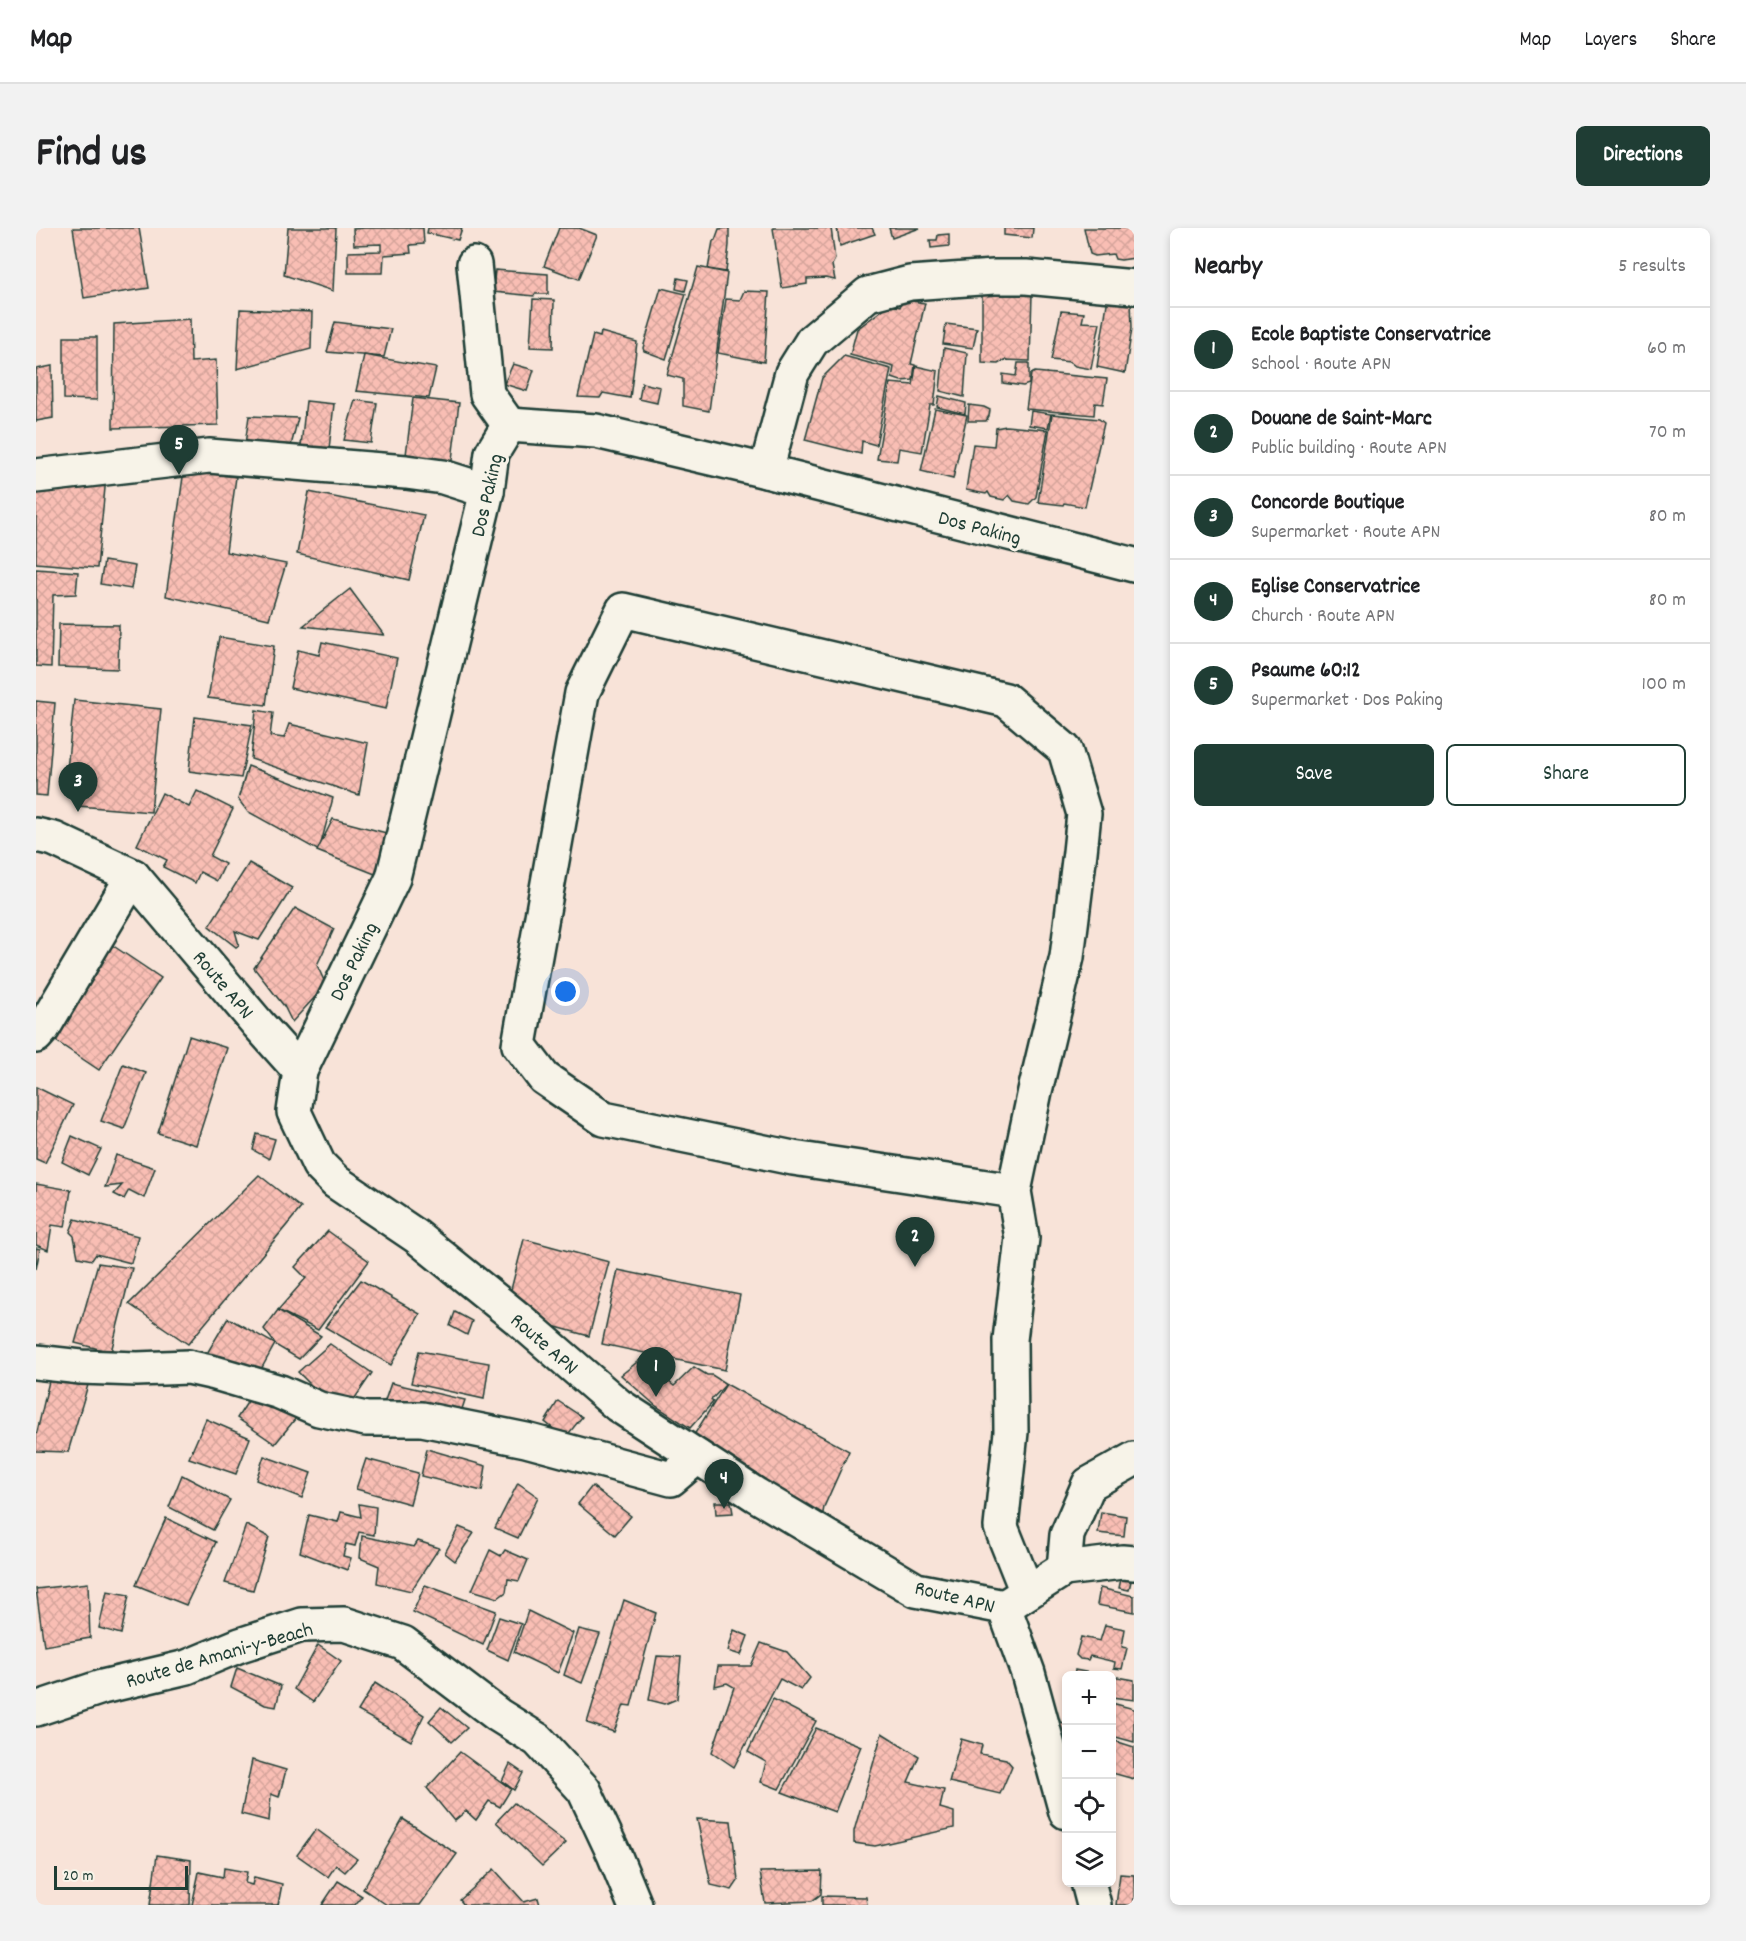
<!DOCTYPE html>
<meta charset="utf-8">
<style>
:root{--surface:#fff;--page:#f2f2f2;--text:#202124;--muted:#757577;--line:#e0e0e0;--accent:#1f3d34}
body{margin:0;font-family:Dekko,sans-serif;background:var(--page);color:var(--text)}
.controls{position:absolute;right:18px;bottom:18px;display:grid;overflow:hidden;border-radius:9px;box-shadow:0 3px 9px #0003}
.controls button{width:54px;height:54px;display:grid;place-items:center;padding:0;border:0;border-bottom:2px solid var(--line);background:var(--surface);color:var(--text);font:30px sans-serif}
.scale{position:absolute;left:18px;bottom:15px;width:134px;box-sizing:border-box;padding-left:6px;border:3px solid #1f3d34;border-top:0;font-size:16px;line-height:21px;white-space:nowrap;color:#1f3d34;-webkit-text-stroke:4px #f7f3e8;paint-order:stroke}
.you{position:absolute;left:530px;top:764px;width:21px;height:21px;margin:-15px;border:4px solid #fff;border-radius:50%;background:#1a73e8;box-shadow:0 0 0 9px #1a73e833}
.badge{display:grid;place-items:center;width:39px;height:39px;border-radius:50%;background:var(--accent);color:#fff;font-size:20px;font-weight:700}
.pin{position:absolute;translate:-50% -50px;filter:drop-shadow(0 2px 3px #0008)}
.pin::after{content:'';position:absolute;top:32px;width:21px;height:18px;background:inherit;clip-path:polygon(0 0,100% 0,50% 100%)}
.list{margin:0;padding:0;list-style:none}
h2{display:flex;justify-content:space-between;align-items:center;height:78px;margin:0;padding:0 24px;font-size:26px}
h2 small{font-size:20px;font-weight:400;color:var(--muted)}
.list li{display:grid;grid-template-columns:39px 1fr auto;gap:18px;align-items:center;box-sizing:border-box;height:84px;padding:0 24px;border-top:2px solid var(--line)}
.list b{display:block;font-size:22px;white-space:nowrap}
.list p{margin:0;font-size:20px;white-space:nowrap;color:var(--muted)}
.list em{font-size:20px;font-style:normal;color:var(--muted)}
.actions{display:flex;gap:12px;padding:18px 24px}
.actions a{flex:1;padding:14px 0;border:2px solid var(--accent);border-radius:9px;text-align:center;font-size:21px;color:var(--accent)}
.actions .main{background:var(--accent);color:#fff}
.icon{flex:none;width:33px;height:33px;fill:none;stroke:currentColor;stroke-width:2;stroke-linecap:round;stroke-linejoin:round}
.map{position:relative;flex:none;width:1098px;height:1677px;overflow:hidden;border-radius:9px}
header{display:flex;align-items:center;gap:36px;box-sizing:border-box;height:84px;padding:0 30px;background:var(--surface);border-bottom:2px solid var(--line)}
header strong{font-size:28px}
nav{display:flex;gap:33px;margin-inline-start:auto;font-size:21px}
.intro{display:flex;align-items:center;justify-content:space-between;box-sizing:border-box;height:144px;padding:0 36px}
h1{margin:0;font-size:42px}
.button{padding:15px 27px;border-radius:9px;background:var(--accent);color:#fff;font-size:21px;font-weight:700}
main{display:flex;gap:36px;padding:0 36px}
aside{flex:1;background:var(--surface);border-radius:9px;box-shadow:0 3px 9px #0003}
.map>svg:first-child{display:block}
.building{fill:url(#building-cross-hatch);stroke:#1f3d34;stroke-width:1.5}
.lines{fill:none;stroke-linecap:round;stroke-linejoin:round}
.minor-casing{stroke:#1f3d34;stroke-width:38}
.minor{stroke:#f7f3e8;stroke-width:33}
.labels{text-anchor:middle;stroke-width:6;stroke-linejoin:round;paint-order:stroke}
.street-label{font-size:21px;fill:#1f3d34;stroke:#f7f3e8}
</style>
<header>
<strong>Map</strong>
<nav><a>Map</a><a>Layers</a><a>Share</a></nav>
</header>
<div class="intro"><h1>Find us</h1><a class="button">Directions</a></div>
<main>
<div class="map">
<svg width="1098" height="1677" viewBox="0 0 1098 1677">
<defs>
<pattern id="building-cross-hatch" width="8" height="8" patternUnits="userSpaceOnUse" patternTransform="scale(1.5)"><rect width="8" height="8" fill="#f9beb4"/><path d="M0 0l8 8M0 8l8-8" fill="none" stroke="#d5a49b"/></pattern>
</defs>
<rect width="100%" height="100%" fill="#f8e3d8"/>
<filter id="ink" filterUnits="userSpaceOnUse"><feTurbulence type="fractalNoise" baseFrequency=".0167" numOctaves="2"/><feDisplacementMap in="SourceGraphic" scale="12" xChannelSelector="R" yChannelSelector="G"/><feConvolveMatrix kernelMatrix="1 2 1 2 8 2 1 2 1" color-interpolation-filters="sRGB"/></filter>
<g filter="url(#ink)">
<!-- building -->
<g class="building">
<polygon points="37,0 103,0 113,60 48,70"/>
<polygon points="252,0 300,0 297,63 248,47"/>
<polygon points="328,0 387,0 388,16 374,17 375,25 348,27 347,45 312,45 312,24 345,23 345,16 318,17 317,1"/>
<polygon points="392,0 426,0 422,12 391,5"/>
<polygon points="523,0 543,0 561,7 543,51 508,38"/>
<polygon points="693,0 693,17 690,44 672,41 677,13 679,12 683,1"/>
<polygon points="737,0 795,0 799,31 796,37 799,52 789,50 771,51 771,56 746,60"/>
<polygon points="801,0 836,0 839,6 804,18"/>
<polygon points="853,0 884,0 856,10"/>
<polygon points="968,0 997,0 996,10 968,7"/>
<polygon points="1048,0 1096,0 1098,30 1085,32 1079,31 1077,26 1059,28 1054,26"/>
<polygon points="913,6 913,18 895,20 894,12 901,12 902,7"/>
<polygon points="662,39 691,45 673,183 647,178 647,151 631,147"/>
<polygon points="459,42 512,46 512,66 499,66 498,68 457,64"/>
<polygon points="642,50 652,52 649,63 640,61"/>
<polygon points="625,60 650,66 630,131 608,123 607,120"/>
<polygon points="969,62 996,66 994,133 969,132 962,136 946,135 946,66 966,67"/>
<polygon points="708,63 733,64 728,134 682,125 690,71 704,72"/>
<polygon points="1072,69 1095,73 1096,100 1089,145 1061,139"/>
<polygon points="497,71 518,72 517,120 494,119"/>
<polygon points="876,73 889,75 875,136 879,137 877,152 865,153 856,150 858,139 814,127 821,101 849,80 859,78 864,79 866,74"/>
<polygon points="204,81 276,84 275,121 201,141"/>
<polygon points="1025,83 1048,85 1046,94 1064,95 1055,141 1039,138 1034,134 1015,132"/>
<polygon points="154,91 155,134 180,132 182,197 77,200 78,96"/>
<polygon points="299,94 355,101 348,129 291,124"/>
<polygon points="910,96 941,100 937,120 907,116"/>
<polygon points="565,104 601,114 594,170 567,165 564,170 542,169 557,107 564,109"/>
<polygon points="28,109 61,109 61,172 28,171"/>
<polygon points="908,120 931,125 928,169 904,163"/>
<polygon points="328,127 400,140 393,170 320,163"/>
<polygon points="808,128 855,141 840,217 826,213 825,226 769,212 786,150"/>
<polygon points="982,135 993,135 993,156 987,158 967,155 967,146 980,148"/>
<polygon points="477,136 498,142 491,163 468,156"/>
<polygon points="16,138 17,190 0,193 0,141"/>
<polygon points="880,138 902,143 898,177 894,177 886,224 863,220 861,233 841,231 854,155 877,157"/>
<polygon points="999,144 1071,151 1067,176 1059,175 1058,187 990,181 995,146"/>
<polygon points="606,155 624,159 621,175 603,171"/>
<polygon points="903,168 930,175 929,186 901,179"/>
<polygon points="377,170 423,175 415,240 369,235"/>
<polygon points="319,172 341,175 335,215 308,212"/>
<polygon points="270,173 298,176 292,230 264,226"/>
<polygon points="933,177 948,179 954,182 953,188 950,193 932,193"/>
<polygon points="899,181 931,187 917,251 885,243"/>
<polygon points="995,183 1015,186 1012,200 993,197"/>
<polygon points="1016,186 1063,191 1068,195 1049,279 1028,275 1027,277 1002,274"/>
<polygon points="213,188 262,190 254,222 209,216"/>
<polygon points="970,198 1012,202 1000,269 993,276 978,273 973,267 968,272 955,269 952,264 950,266 930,262 937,216 958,218 960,200"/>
<polygon points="148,242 200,249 190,324 250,336 233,391 130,368"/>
<polygon points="70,250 61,340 0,335 0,256"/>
<polygon points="273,264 388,287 373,352 261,326"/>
<polygon points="68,333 99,338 95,361 64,356"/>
<polygon points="0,341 42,344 40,366 17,367 15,439 0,438"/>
<polygon points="314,361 348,407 267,398"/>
<polygon points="23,396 83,397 82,441 22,439"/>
<polygon points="183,409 238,418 230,477 172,470"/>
<polygon points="286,414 361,430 350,481 254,460 262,422 283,427"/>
<polygon points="38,472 125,481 115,584 42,578 43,564 29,562"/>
<polygon points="0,473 19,475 11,568 0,567"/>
<polygon points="220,482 237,485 234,508 248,510 253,496 332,515 323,567 215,531"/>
<polygon points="159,489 216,497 205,550 153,543"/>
<polygon points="212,538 297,570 283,623 211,583 202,571"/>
<polygon points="161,563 197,581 174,628 189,636 181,653 164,644 159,655 127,639 131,632 101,617 126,565 153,579"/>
<polygon points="297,591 358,607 339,646 281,623"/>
<polygon points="213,635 256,660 223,712 199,703 203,717 200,719 173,698"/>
<polygon points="259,680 298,701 281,737 290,757 256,794 248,778 218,740"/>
<polygon points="76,717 125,750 63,842 14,809"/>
<polygon points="153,808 191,820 160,917 122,905"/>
<polygon points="87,836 110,845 88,901 65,893"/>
<polygon points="0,859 37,877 9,935 0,931"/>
<polygon points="221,906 239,911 233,931 217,922"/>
<polygon points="36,908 65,921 52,947 26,934"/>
<polygon points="80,927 119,940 108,970 93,962 88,971 78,966 86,957 69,959"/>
<polygon points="223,947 265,980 152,1116 93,1076"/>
<polygon points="0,956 35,962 29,999 16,997 12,1022 0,1017"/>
<polygon points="39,991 102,1008 95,1035 60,1026 56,1032 42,1029 38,1008 34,1004"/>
<polygon points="292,1003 333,1033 282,1102 242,1082 270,1050 259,1039"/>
<polygon points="488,1011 573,1034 553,1108 469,1085"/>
<polygon points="0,1020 4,1021 0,1041"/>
<polygon points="62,1035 96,1040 75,1124 39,1115"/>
<polygon points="582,1042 704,1067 689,1142 566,1116"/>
<polygon points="325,1052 384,1086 355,1137 289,1099"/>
<polygon points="242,1082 285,1108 263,1131 241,1118 228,1101"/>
<polygon points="419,1084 436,1093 431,1107 414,1098"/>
<polygon points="192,1090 239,1116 218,1154 170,1127"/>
<polygon points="294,1116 336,1145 317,1173 287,1169 262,1144"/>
<polygon points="383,1123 453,1135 448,1171 375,1155"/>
<polygon points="605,1131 638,1158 658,1139 671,1147 676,1147 690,1156 675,1172 677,1174 654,1200 620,1178 585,1147"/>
<polygon points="13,1153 52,1157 32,1224 0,1223 0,1208"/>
<polygon points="355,1155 429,1172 422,1193 344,1187"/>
<polygon points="690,1156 813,1223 788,1279 784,1302 656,1210"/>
<polygon points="218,1164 226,1171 260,1190 239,1216 201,1190"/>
<polygon points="522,1173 546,1189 529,1210 509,1194"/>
<polygon points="170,1191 214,1210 200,1246 153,1230"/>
<polygon points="391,1221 450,1238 446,1263 385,1248"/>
<polygon points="228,1228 275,1245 266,1270 220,1252"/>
<polygon points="330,1231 382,1245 374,1276 320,1261"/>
<polygon points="146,1247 194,1272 177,1302 133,1279"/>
<polygon points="482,1255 502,1269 482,1310 459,1300"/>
<polygon points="556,1258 595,1288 579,1307 542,1276"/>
<polygon points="679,1274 695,1274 697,1285 680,1286"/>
<polygon points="323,1276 340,1279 338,1307 323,1304 319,1318 310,1316 307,1328 315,1330 311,1342 264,1324 273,1287 302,1294 305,1284 325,1289"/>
<polygon points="1065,1284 1090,1288 1088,1308 1062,1305"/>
<polygon points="130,1290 180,1314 150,1377 100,1357"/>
<polygon points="210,1297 233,1309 217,1362 189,1355"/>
<polygon points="423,1299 438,1305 419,1333 409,1325"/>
<polygon points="326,1308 378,1319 382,1313 403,1320 375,1363 341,1355 343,1338 324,1330"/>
<polygon points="454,1322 465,1328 469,1322 492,1332 483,1353 472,1351 470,1364 462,1370 436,1362"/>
<polygon points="1085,1351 1095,1353 1093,1362 1083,1360"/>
<polygon points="52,1355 54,1410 8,1418 0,1361"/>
<polygon points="389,1357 460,1383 447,1417 377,1384"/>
<polygon points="1064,1360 1098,1368 1098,1384 1061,1377"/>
<polygon points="71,1363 93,1367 85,1406 63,1400"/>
<polygon points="588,1372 620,1385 595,1478 588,1477 578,1504 551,1495"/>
<polygon points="492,1383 537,1405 522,1445 478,1424"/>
<polygon points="463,1389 485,1396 472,1432 451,1422"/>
<polygon points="1069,1397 1089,1401 1086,1419 1091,1420 1086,1441 1078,1440 1079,1434 1054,1428 1052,1432 1044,1431 1040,1427 1045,1409 1064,1413"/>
<polygon points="543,1401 564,1406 546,1455 528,1447"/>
<polygon points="698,1402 712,1408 705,1427 692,1423"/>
<polygon points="725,1415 751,1424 774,1450 765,1462 744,1451 698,1539 676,1524 698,1459 691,1455 679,1458 682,1438 715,1438"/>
<polygon points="282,1417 305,1433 277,1474 258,1461"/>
<polygon points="621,1428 645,1429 641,1471 629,1476 613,1472"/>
<polygon points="201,1440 245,1458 240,1479 229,1477 195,1459"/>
<polygon points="1039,1442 1070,1448 1038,1448"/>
<polygon points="1076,1448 1098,1452 1098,1472 1076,1469"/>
<polygon points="339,1455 388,1487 375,1513 322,1483"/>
<polygon points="737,1471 780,1493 743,1561 725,1554 730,1534 712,1524"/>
<polygon points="1076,1475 1098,1481 1098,1514 1076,1508"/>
<polygon points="405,1479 431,1500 416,1514 393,1493"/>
<polygon points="1022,1494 1030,1495 1030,1521 1016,1517"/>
<polygon points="780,1500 825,1518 799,1584 746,1564"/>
<polygon points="846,1505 883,1528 872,1554 908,1562 904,1580 918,1584 918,1600 839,1618 818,1615 818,1603"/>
<polygon points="925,1511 946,1517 944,1526 970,1531 976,1538 964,1566 913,1554"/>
<polygon points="1076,1512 1098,1519 1098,1551 1076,1545"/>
<polygon points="424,1524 475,1561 464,1579 453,1573 440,1592 430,1583 418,1593 391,1560"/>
<polygon points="216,1532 250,1542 243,1569 235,1566 233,1593 205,1586"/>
<polygon points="474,1536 487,1545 478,1562 466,1553"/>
<polygon points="478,1575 530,1615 506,1638 460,1594"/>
<polygon points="367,1591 421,1626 384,1677 351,1677 327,1661"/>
<polygon points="661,1591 695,1593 702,1653 696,1662 675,1657"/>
<polygon points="280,1601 321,1631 309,1644 300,1637 292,1649 261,1627"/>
<polygon points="121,1627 155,1632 154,1677 114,1677"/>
<polygon points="188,1640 211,1644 209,1655 216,1657 218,1649 246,1656 242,1677 156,1677 163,1644 187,1649"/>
<polygon points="458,1641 488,1674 502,1670 504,1677 428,1677 424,1672"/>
<polygon points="786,1643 785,1666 776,1673 729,1675 724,1644"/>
<polygon points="1084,1646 1098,1647 1098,1677 1080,1677"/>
<polygon points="302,1653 326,1668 319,1677 286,1677"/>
<polygon points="786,1668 830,1669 831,1677 786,1677"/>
</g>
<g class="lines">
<!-- minor casing -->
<g class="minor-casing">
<g id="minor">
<polyline points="438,36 451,166 473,197"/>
<polyline points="473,197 560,203 730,243 1098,337"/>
<polyline points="730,243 756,145 776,113 832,66 874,55 958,49 990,49 1098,59"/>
<polyline points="0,248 173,228 370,244 407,249 451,263"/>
<polyline points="0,607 18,611 97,648 222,796 264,843 258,884 283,937 300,954 380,1008 485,1093 582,1177 720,1267 880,1362 968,1379 992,1445 1030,1584"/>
<polyline points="0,808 7,800 97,648"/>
<polyline points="264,843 357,650 451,263 456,225 473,197"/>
<polyline points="978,963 757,930 568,891 508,850 483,817 546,465 587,382 970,472 1029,522 1048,586 1044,624 1031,729 999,863 978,963 986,1010 974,1112 975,1204 965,1299 991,1364"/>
<polyline points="0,1134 45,1139 101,1141 152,1139 179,1145 244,1164 283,1181 330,1191 386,1191 490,1212 635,1251 661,1229"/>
<polyline points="1028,1341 1031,1307 1053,1256 1098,1231"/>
<polyline points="973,1376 1028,1341 1086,1334 1098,1335"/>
<polyline points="0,1481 66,1459 151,1439 204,1417 266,1397 308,1396 367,1415 462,1487 502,1512 548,1562 578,1626 599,1677"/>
<polyline points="1052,1654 1058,1677"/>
</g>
</g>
<!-- minor -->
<use href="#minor" class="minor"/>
</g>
</g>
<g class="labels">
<!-- street labels -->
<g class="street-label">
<text transform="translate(450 267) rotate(-77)" y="7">Dos Paking</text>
<text transform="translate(944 299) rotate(15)" y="7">Dos Paking</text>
<text transform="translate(317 733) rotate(-64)" y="7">Dos Paking</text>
<text transform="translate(188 756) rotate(50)" y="7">Route APN</text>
<text transform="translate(509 1115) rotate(41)" y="7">Route APN</text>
<text transform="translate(919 1368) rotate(14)" y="7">Route APN</text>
<text transform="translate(183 1426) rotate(-16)" y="7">Route de Amani-y-Beach</text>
</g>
</g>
</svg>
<div class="controls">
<button>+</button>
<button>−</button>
<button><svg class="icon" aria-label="locate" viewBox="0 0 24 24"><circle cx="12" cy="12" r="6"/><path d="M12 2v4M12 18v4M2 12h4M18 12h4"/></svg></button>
<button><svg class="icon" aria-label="layers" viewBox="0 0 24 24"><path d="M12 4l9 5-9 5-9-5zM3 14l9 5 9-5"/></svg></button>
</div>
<div class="scale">20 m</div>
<div class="you"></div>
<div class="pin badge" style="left:620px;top:1169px">1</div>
<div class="pin badge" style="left:879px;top:1039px">2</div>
<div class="pin badge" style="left:42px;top:584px">3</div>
<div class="pin badge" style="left:688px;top:1281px">4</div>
<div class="pin badge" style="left:143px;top:247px">5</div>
</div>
<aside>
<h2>Nearby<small>5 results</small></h2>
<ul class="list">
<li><span class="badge">1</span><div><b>Ecole Baptiste Conservatrice</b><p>School · Route APN</p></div><em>60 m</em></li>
<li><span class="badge">2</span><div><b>Douane de Saint-Marc</b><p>Public building · Route APN</p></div><em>70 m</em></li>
<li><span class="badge">3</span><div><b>Concorde Boutique</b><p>Supermarket · Route APN</p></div><em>80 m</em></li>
<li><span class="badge">4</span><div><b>Eglise Conservatrice</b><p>Church · Route APN</p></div><em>80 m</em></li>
<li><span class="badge">5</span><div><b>Psaume 60:12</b><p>Supermarket · Dos Paking</p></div><em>100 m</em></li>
</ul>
<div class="actions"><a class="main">Save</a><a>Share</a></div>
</aside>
</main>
